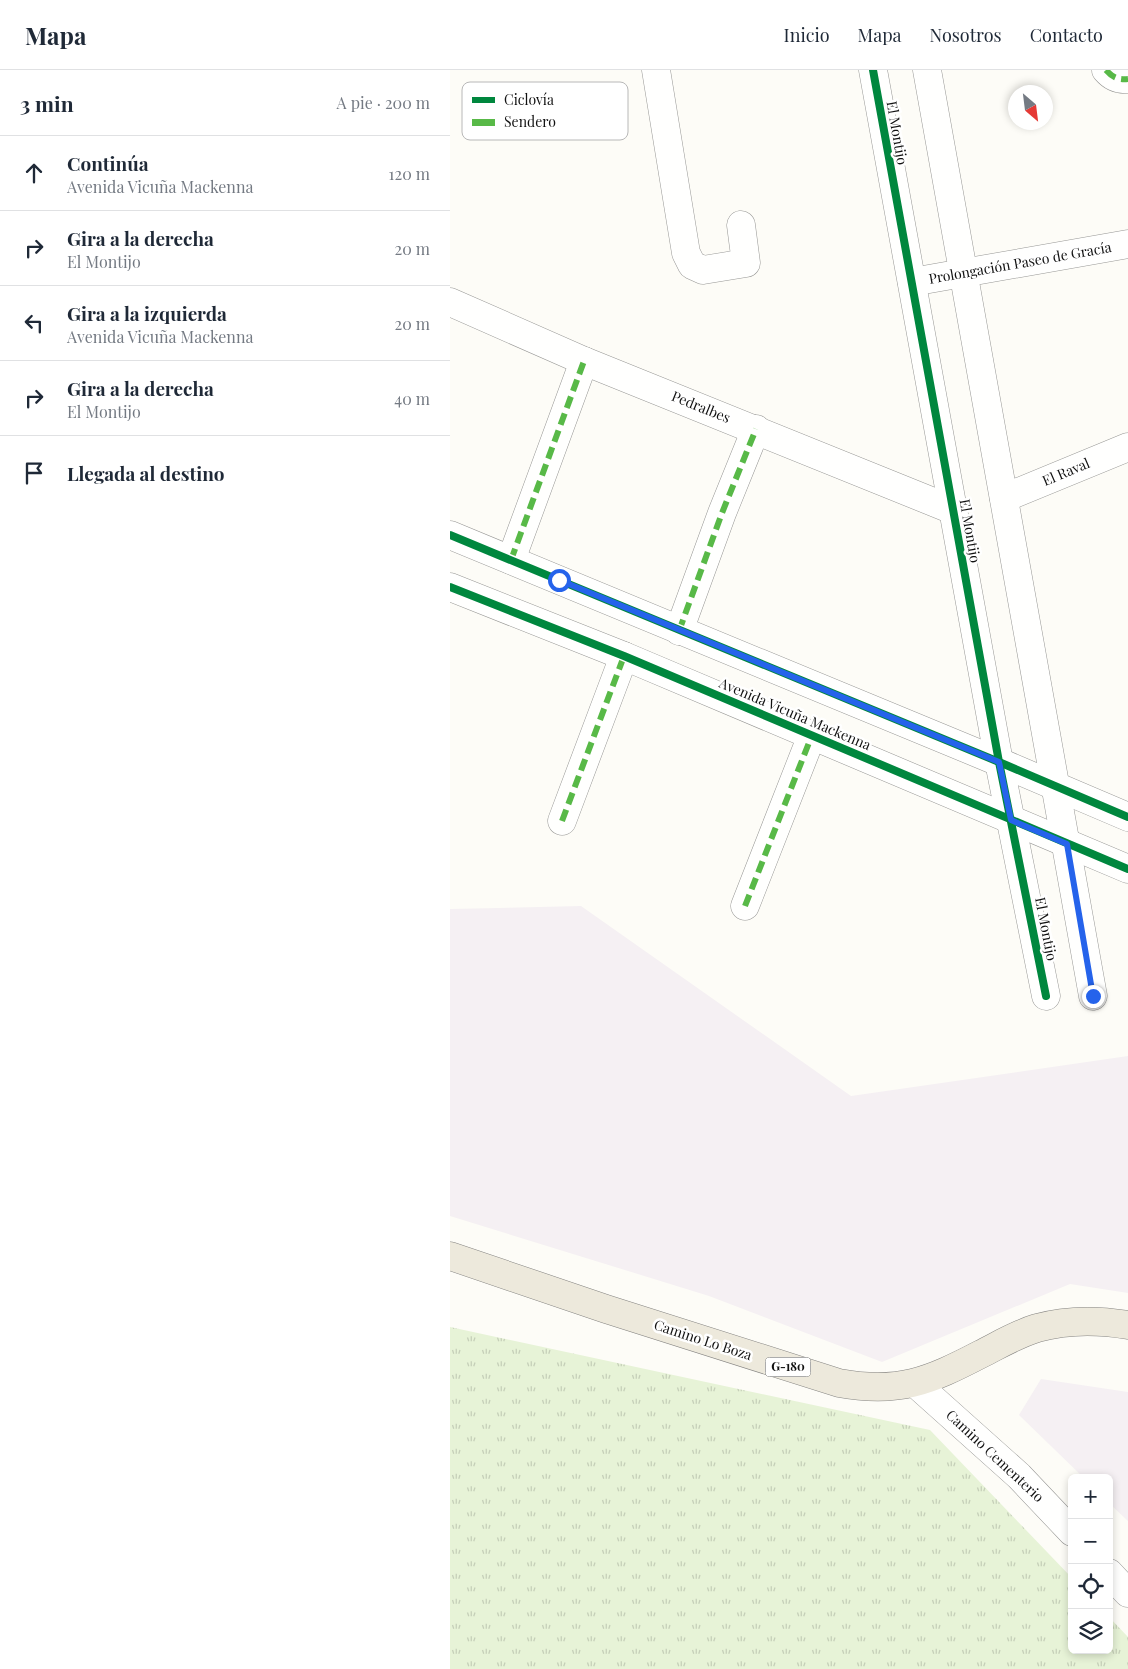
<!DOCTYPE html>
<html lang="es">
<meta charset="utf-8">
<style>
:root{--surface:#fff;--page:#f6f6f7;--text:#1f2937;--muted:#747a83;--line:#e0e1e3}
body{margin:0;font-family:"Playfair Display",serif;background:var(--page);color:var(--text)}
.controls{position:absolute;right:15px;bottom:15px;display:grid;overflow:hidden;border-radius:8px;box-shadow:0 2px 8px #0003}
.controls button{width:45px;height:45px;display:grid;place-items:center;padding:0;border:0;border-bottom:1px solid var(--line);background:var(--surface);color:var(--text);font:25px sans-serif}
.compass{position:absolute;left:558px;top:15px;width:45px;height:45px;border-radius:50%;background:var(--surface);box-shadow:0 2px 8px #0003;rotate:152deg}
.stop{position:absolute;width:15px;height:15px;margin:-11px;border:4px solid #2563eb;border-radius:50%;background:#fff}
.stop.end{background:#2563eb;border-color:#fff;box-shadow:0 1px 5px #0008}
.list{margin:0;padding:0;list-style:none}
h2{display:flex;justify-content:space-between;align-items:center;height:65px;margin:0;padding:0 20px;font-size:21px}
h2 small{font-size:16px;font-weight:400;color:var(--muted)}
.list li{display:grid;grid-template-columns:32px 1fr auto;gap:15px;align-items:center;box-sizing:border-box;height:75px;padding:0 20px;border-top:1px solid var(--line)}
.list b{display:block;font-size:19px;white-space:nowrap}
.list p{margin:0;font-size:16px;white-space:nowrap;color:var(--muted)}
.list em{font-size:16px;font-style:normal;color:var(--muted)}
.icon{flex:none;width:28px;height:28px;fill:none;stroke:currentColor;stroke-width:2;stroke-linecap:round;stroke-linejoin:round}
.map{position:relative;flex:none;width:678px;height:1599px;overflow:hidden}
header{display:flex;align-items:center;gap:30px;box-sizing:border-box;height:70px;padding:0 25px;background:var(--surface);border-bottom:1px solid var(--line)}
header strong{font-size:24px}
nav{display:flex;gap:28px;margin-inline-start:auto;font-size:18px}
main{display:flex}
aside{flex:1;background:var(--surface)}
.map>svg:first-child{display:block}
.industrial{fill:#f5f0f3}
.grass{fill:url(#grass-tufts)}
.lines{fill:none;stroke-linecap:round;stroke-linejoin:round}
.minor-casing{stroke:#979795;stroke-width:29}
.major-casing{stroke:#858482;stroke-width:29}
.minor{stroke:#fffffe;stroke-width:28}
.major{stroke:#ede9dc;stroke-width:28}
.quiet{stroke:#58b947;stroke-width:6;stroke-dasharray:12 6;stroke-linecap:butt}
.cycleway-casing{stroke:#fff;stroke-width:11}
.cycleway{stroke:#00873e;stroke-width:8}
.route{stroke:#2563eb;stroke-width:6}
.labels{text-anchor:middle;stroke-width:5;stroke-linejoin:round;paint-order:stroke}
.shield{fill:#fff;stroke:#585858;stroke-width:1}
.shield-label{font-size:12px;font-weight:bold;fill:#111}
.street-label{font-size:14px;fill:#111;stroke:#fff}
.key{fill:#fff;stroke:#b8b8b8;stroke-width:1}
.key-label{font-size:14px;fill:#111}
</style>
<header>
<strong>Mapa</strong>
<nav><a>Inicio</a><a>Mapa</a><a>Nosotros</a><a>Contacto</a></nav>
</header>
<main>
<aside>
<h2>3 min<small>A pie · 200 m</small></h2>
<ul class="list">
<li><svg class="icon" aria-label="ahead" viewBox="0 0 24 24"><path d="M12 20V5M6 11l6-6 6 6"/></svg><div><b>Continúa</b><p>Avenida Vicuña Mackenna</p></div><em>120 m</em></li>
<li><svg class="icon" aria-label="right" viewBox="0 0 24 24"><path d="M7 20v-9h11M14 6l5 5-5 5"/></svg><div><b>Gira a la derecha</b><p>El Montijo</p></div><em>20 m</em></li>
<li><svg class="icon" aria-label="left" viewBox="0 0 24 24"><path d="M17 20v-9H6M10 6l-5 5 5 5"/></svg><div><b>Gira a la izquierda</b><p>Avenida Vicuña Mackenna</p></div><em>20 m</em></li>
<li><svg class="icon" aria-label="right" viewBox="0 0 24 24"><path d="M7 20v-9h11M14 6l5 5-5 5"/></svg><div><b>Gira a la derecha</b><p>El Montijo</p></div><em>40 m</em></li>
<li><svg class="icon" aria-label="arrive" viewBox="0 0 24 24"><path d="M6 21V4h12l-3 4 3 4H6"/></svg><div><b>Llegada al destino</b></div></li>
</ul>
</aside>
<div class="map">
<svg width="678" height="1599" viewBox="0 0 678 1599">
<defs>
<pattern id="grass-tufts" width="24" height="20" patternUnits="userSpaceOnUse" patternTransform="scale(1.25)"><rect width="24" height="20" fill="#e7f3d7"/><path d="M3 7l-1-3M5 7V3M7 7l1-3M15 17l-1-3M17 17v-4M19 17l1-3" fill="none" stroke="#c5cfb8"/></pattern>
</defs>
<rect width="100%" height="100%" fill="#fdfcf7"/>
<!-- industrial -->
<g class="industrial">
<polygon points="131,836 401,1026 678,986 678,1223 620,1214 432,1292 259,1226 0,1146 0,839"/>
<polygon points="591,1309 678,1322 678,1451 659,1433 659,1408 634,1408 569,1345"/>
</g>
<!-- grass -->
<polygon class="grass" points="0,1257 480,1360 622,1508 622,1580 659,1580 659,1547 678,1567 678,1599 0,1599"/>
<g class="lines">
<!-- minor casing -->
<g class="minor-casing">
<g id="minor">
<polyline points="206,0 236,183 242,195 253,200 296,193 291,155"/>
<polyline points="423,0 549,692 596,926"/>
<polyline points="477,0 643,926"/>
<path d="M 656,0 C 662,7 668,10 678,9"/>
<polyline points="462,212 678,174"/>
<polyline points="0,232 134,291 503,440"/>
<polyline points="554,428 678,377"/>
<polyline points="0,465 549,692 678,747"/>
<polyline points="61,490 134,291"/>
<polyline points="0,517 174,586 678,799"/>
<polyline points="229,561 272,443 306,359"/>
<polyline points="112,751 174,586"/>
<polyline points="295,836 362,665"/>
<polyline points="465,1313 569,1406 622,1462"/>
<polyline points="659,1503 678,1523"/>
</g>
</g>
<!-- major casing -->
<g class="major-casing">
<path id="major" d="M 0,1186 L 156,1239 L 389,1313 C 449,1324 479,1311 531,1284 C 549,1275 567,1264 587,1258 C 616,1250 648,1250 678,1255"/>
</g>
<!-- minor -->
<use href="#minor" class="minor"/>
<!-- major -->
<use href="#major" class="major"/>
<!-- quiet -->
<g class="quiet">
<path d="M 656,0 C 662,7 668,10 678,9"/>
<polyline points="61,490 134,291"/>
<polyline points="229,561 272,443 306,359"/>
<polyline points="112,751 174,586"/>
<polyline points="295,836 362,665"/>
</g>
<!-- cycleway casing -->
<g class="cycleway-casing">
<g id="cycleway">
<polyline points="423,0 549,692 596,926"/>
<polyline points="0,465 549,692 678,747"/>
<polyline points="0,517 174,586 678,799"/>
</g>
</g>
<!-- cycleway -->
<use href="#cycleway" class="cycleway"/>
</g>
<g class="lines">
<!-- route -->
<polyline class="route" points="109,510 549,692 561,750 617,774 643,926"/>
</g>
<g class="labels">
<!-- shield labels -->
<rect class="shield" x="315.5" y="1287.5" width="45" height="19" rx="4"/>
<g class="shield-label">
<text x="338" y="1301">G-180</text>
</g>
<!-- street labels -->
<g class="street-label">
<text transform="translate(447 63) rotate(80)" y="5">El Montijo</text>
<text transform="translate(570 193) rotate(-10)" y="5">Prolongación Paseo de Gracía</text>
<text transform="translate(251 337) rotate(22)" y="5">Pedralbes</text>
<text transform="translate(616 402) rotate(-23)" y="5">El Raval</text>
<text transform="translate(520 461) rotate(80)" y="5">El Montijo</text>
<text transform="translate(345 644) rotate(23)" y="5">Avenida Vicuña Mackenna</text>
<text transform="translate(596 859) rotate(79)" y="5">El Montijo</text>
<text transform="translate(253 1270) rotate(18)" y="5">Camino Lo Boza</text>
<text transform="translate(545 1386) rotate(43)" y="5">Camino Cementerio</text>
</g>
</g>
<!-- legend -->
<rect x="12" y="12" width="166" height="58" rx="8" class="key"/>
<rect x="22" y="27" width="23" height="6" fill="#00873e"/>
<rect x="22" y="49" width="23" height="7" fill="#58b947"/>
<g class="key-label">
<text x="54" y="35">Ciclovía</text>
<text x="54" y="57">Sendero</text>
</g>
</svg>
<div class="controls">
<button>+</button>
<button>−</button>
<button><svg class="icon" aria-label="locate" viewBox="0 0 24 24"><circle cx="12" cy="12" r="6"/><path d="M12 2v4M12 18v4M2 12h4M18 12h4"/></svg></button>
<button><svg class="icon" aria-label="layers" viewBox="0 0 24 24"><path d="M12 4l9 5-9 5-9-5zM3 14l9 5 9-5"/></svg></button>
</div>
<svg class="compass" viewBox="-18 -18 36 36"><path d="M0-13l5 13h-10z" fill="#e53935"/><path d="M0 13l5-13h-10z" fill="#747a83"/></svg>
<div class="stop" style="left:109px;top:510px"></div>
<div class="stop end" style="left:643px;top:926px"></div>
</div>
</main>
